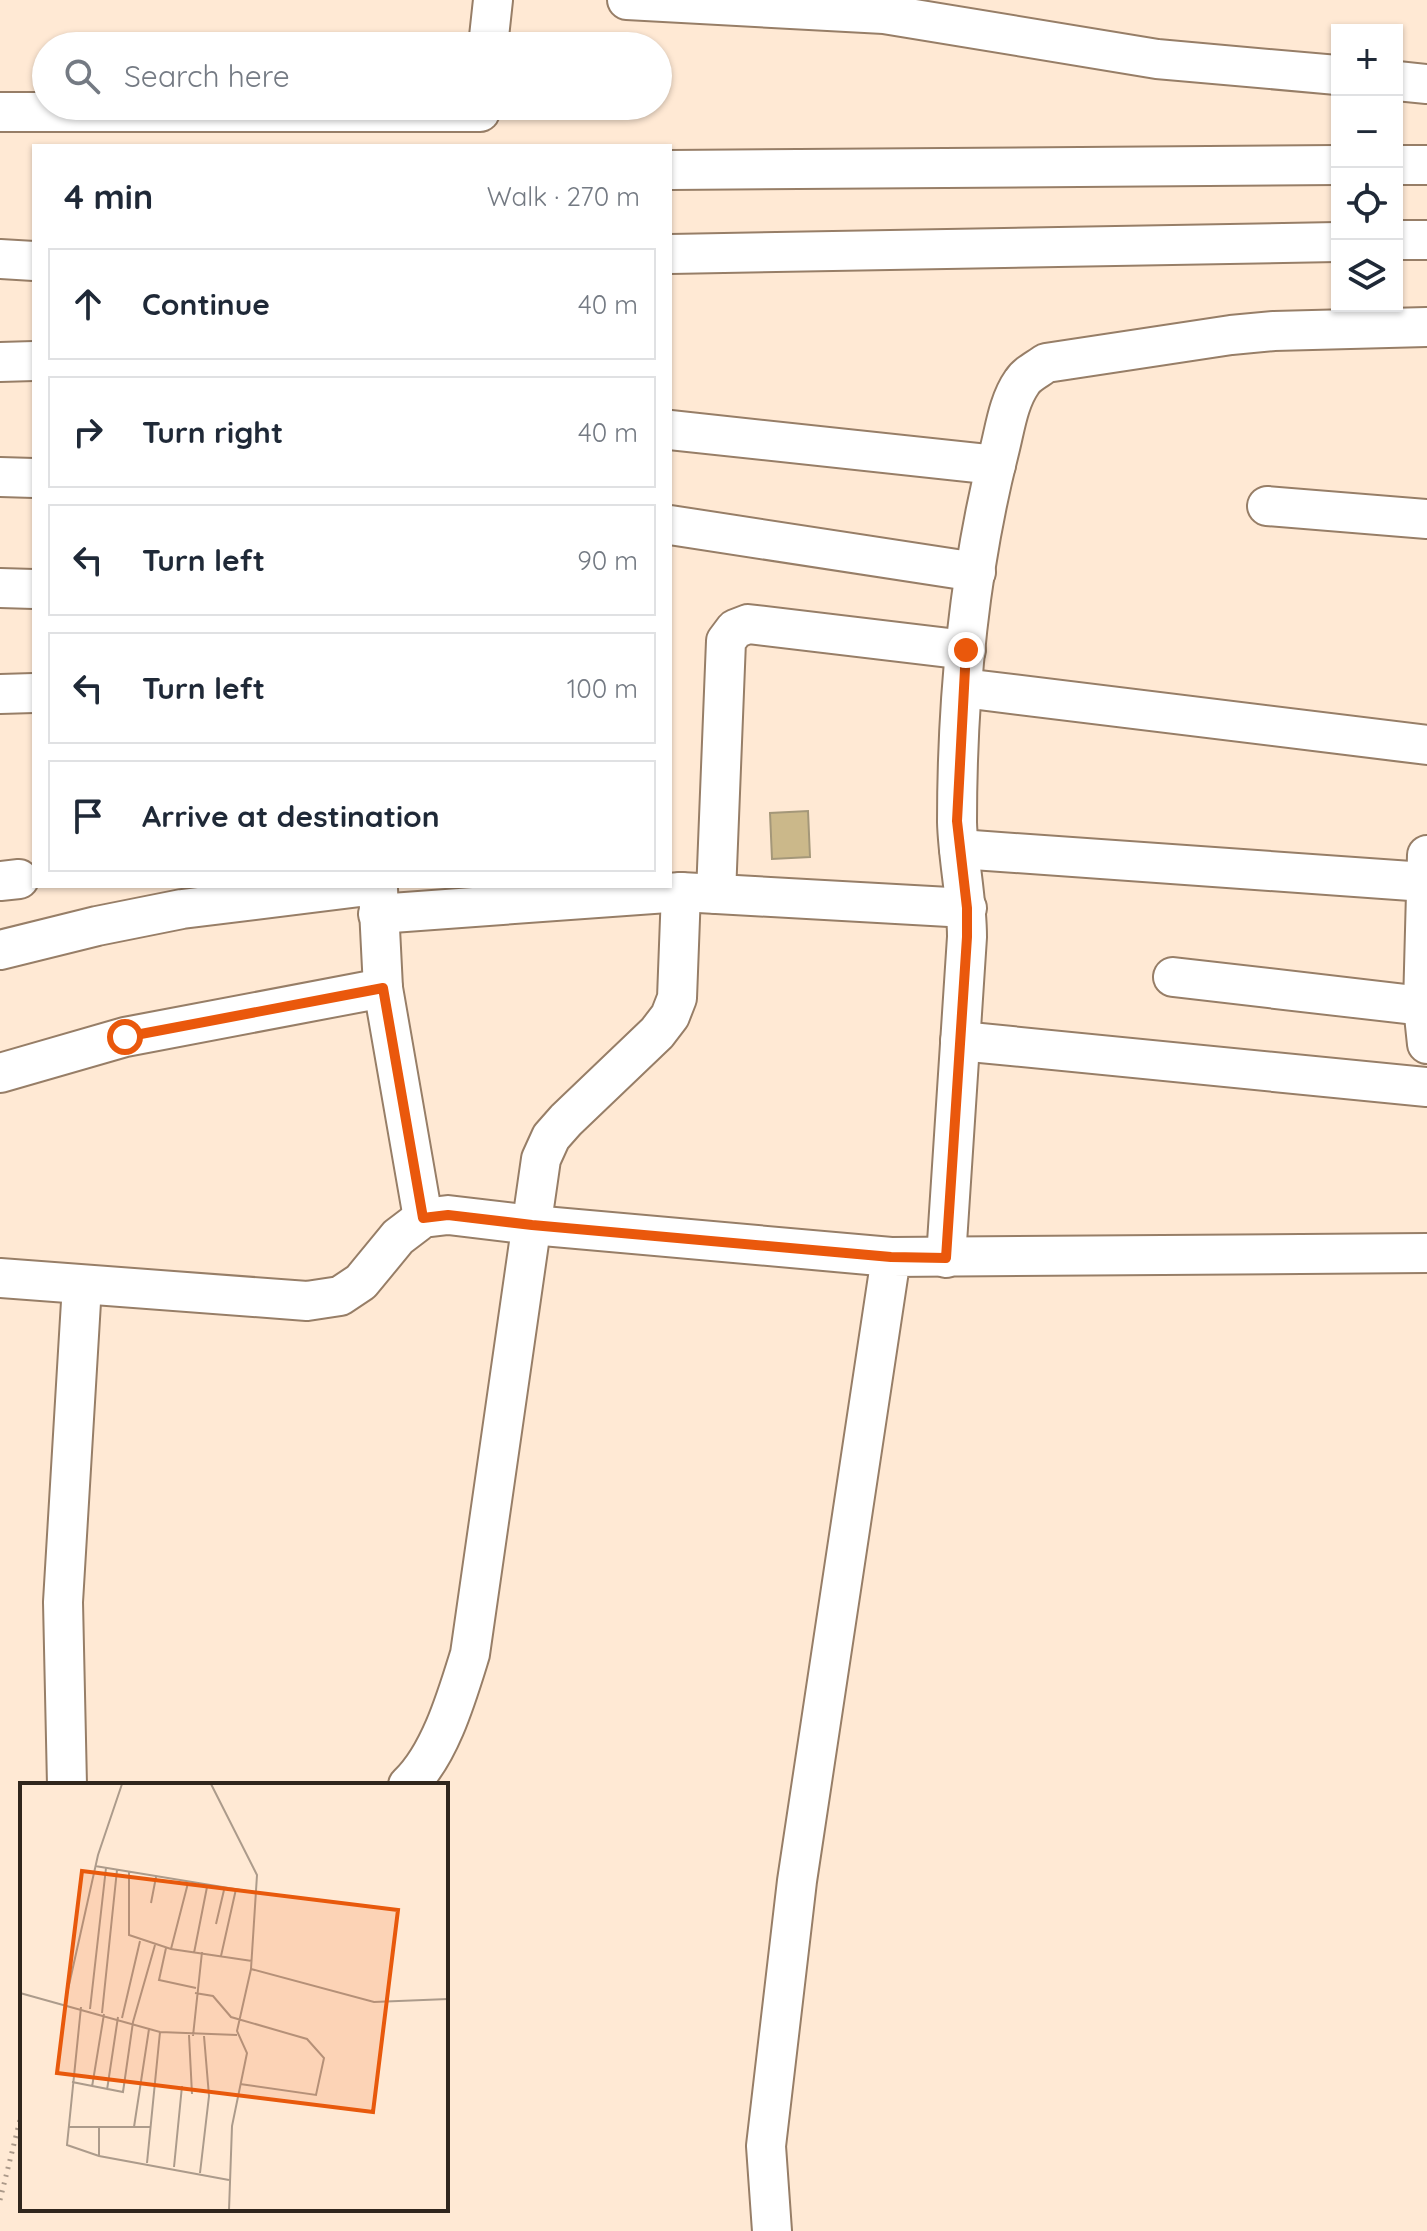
<!DOCTYPE html>
<meta charset="utf-8">
<style>
:root{--surface:#fff;--page:#f2f2f3;--text:#1f2937;--muted:#747a83;--line:#e0e1e3}
body{margin:0;font-family:Quicksand,sans-serif;background:var(--page);color:var(--text)}
.controls{position:absolute;right:24px;top:24px;display:grid;overflow:hidden;border-radius:0px;box-shadow:0 2px 6px #0004}
.controls button{width:72px;height:72px;display:grid;place-items:center;padding:0;border:0;border-bottom:2px solid var(--line);background:var(--surface);color:var(--text);font:40px sans-serif}
.stop{position:absolute;width:24px;height:24px;margin:-18px;border:6px solid #ea580c;border-radius:50%;background:#fff}
.stop.end{background:#ea580c;border-color:#fff;box-shadow:0 2px 8px #0008}
.list{margin:0;padding:0;list-style:none}
h2{display:flex;justify-content:space-between;align-items:center;height:104px;margin:0;padding:0 32px;font-size:34px}
h2 small{font-size:26px;font-weight:400;color:var(--muted)}
.list li{display:grid;grid-template-columns:52px 1fr auto;gap:24px;align-items:center;box-sizing:border-box;height:112px;margin:0 16px 16px;padding:0 16px;border:2px solid var(--line);border-radius:0px}
.list b{display:block;font-size:30px;white-space:nowrap}
.list em{font-size:26px;font-style:normal;color:var(--muted)}
.icon{flex:none;width:44px;height:44px;fill:none;stroke:currentColor;stroke-width:2;stroke-linecap:round;stroke-linejoin:round}
.map{position:relative;flex:none;width:1427px;height:2231px;overflow:hidden}
.search{position:absolute;background:var(--surface);box-shadow:0 2px 6px #0004;left:32px;top:32px;width:640px;height:88px;display:flex;align-items:center;gap:20px;box-sizing:border-box;padding:0 28px;border-radius:44px;color:var(--muted);font-size:30px}
.panel{position:absolute;background:var(--surface);box-shadow:0 2px 6px #0004;left:32px;top:144px;width:640px;height:744px;border-radius:0px}
.map>svg:first-child{display:block}
.building{fill:#cbb88a;stroke:#a49779;stroke-width:2}
.lines{fill:none;stroke-linecap:round;stroke-linejoin:round}
.minor-casing{stroke:#977e67;stroke-width:42}
.path{stroke:#ab9989;stroke-width:5;stroke-dasharray:2 6;stroke-linecap:butt}
.minor{stroke:#fff;stroke-width:38}
.route{stroke:#ea580c;stroke-width:10}
.inset-road{fill:none;stroke:#ac9b8b;stroke-width:2}
.view{fill:#e8590c;fill-opacity:0.15;stroke:#e8590c;stroke-width:4}
.inset-edge{fill:none;stroke:#30261d;stroke-width:4}
</style>
<div class="map">
<svg width="1427" height="2231" viewBox="0 0 1427 2231">
<rect width="100%" height="100%" fill="#ffe9d4"/>
<!-- building -->
<polygon class="building" points="808,811 810,857 772,859 770,813"/>
<g class="lines">
<!-- minor casing -->
<g class="minor-casing">
<g id="minor">
<polyline points="627,0 884,14 1157,59 1337,75"/>
<polyline points="488,46 493,0"/>
<polyline points="1397,81 1427,84"/>
<polyline points="0,112 480,112"/>
<polyline points="1397,165 1427,165"/>
<polyline points="670,170 1337,165"/>
<polyline points="1397,240 1427,240"/>
<polyline points="670,254 1337,242"/>
<polyline points="0,259 34,261"/>
<polyline points="0,362 34,361"/>
<polyline points="670,430 996,465"/>
<polyline points="0,477 34,478"/>
<polyline points="1267,506 1427,519"/>
<polyline points="670,525 976,572"/>
<polyline points="0,588 34,589"/>
<polyline points="963,688 1427,745"/>
<polyline points="0,694 34,693"/>
<polyline points="959,849 1425,882"/>
<polyline points="1427,855 1423,1006 1427,1044"/>
<polyline points="0,881 19,879"/>
<polyline points="378,889 383,988 423,1218"/>
<polyline points="716,894 726,641 735,629 748,624 966,650"/>
<polyline points="378,914 681,892 967,908"/>
<polyline points="0,950 97,926 182,909 368,886"/>
<polyline points="1173,977 1423,1006"/>
<polyline points="960,1041 1427,1087"/>
<polyline points="0,1073 125,1037 383,988"/>
<path d="M 946,1258 L 967,937 C 967,898 958,860 957,822 C 957,699 969,571 999,452 C 1005,429 1008,402 1022,382 C 1027,374 1038,369 1046,363 L 1231,335 L 1274,331 L 1427,327"/>
<polyline points="0,1278 307,1301 340,1296 361,1282 398,1237 423,1218 448,1215 532,1225 891,1257"/>
<polyline points="67,1785 63,1602 82,1285"/>
<path d="M 408,1785 C 440,1755 457,1696 470,1654 L 541,1159 L 551,1137 L 566,1120 L 657,1033 L 670,1016 L 677,998 L 681,892"/>
<polyline points="772,2231 766,2146 797,1881 891,1257 1427,1253"/>
</g>
</g>
<!-- path -->
<polyline class="path" points="0,2200 22,2112"/>
<!-- minor -->
<use href="#minor" class="minor"/>
</g>
<g class="lines">
<!-- route -->
<polyline class="route" points="125,1037 383,988 423,1218 448,1215 532,1225 891,1257 946,1258 967,937 967,908 957,821 966,650"/>
</g>
<!-- overview -->
<g transform="translate(20 1783)">
<rect width="428" height="428" fill="#ffe9d4"/>
<path class="inset-road" d="M 191,1 L 237,92 L 231,186 L 354,219 L 428,216M 75,83 L 239,110M 109,89 L 109,152 L 151,166 L 232,178M 131,120 L 136,94M 196,141 L 204,107M 146,165 L 139,197 L 176,205M 151,166 L 168,100M 174,170 L 187,104M 201,173 L 216,106M 0,210 L 140,249 L 217,252M 175,210 L 193,213 L 211,234 L 287,256 L 304,275 L 296,312 L 220,301M 45,220 L 78,72 L 102,1M 61,224 L 47,362 L 79,373 L 209,397M 70,226 L 86,85M 82,230 L 97,87M 102,235 L 120,158M 169,252 L 172,311M 173,253 L 182,169M 52,299 L 103,309 L 113,239 L 135,162M 72,304 L 84,231M 87,307 L 98,234M 48,344 L 131,344M 114,344 L 129,246M 79,373 L 79,344M 127,380 L 140,249M 154,384 L 162,303M 180,390 L 189,313 L 184,253M 209,427 L 212,343 L 227,270 L 217,248 L 231,186"/>
<path class="view" d="M 62,88 L 378,127 L 353,329 L 37,290 Z"/>
<rect width="428" height="428" class="inset-edge"/>
</g>
</svg>
<div class="controls">
<button>+</button>
<button>−</button>
<button><svg class="icon" aria-label="locate" viewBox="0 0 24 24"><circle cx="12" cy="12" r="6"/><path d="M12 2v4M12 18v4M2 12h4M18 12h4"/></svg></button>
<button><svg class="icon" aria-label="layers" viewBox="0 0 24 24"><path d="M12 4l9 5-9 5-9-5zM3 14l9 5 9-5"/></svg></button>
</div>
<div class="stop" style="left:125px;top:1037px"></div>
<div class="stop end" style="left:966px;top:650px"></div>
<div class="search"><svg class="icon" aria-label="search" viewBox="0 0 24 24"><circle cx="10" cy="10" r="6"/><path d="M15 15l6 6"/></svg>Search here</div>
<section class="panel">
<h2>4 min<small>Walk · 270 m</small></h2>
<ul class="list">
<li><svg class="icon" aria-label="ahead" viewBox="0 0 24 24"><path d="M12 20V5M6 11l6-6 6 6"/></svg><div><b>Continue</b></div><em>40 m</em></li>
<li><svg class="icon" aria-label="right" viewBox="0 0 24 24"><path d="M7 20v-9h11M14 6l5 5-5 5"/></svg><div><b>Turn right</b></div><em>40 m</em></li>
<li><svg class="icon" aria-label="left" viewBox="0 0 24 24"><path d="M17 20v-9H6M10 6l-5 5 5 5"/></svg><div><b>Turn left</b></div><em>90 m</em></li>
<li><svg class="icon" aria-label="left" viewBox="0 0 24 24"><path d="M17 20v-9H6M10 6l-5 5 5 5"/></svg><div><b>Turn left</b></div><em>100 m</em></li>
<li><svg class="icon" aria-label="arrive" viewBox="0 0 24 24"><path d="M6 21V4h12l-3 4 3 4H6"/></svg><div><b>Arrive at destination</b></div></li>
</ul>
</section>
</div>
